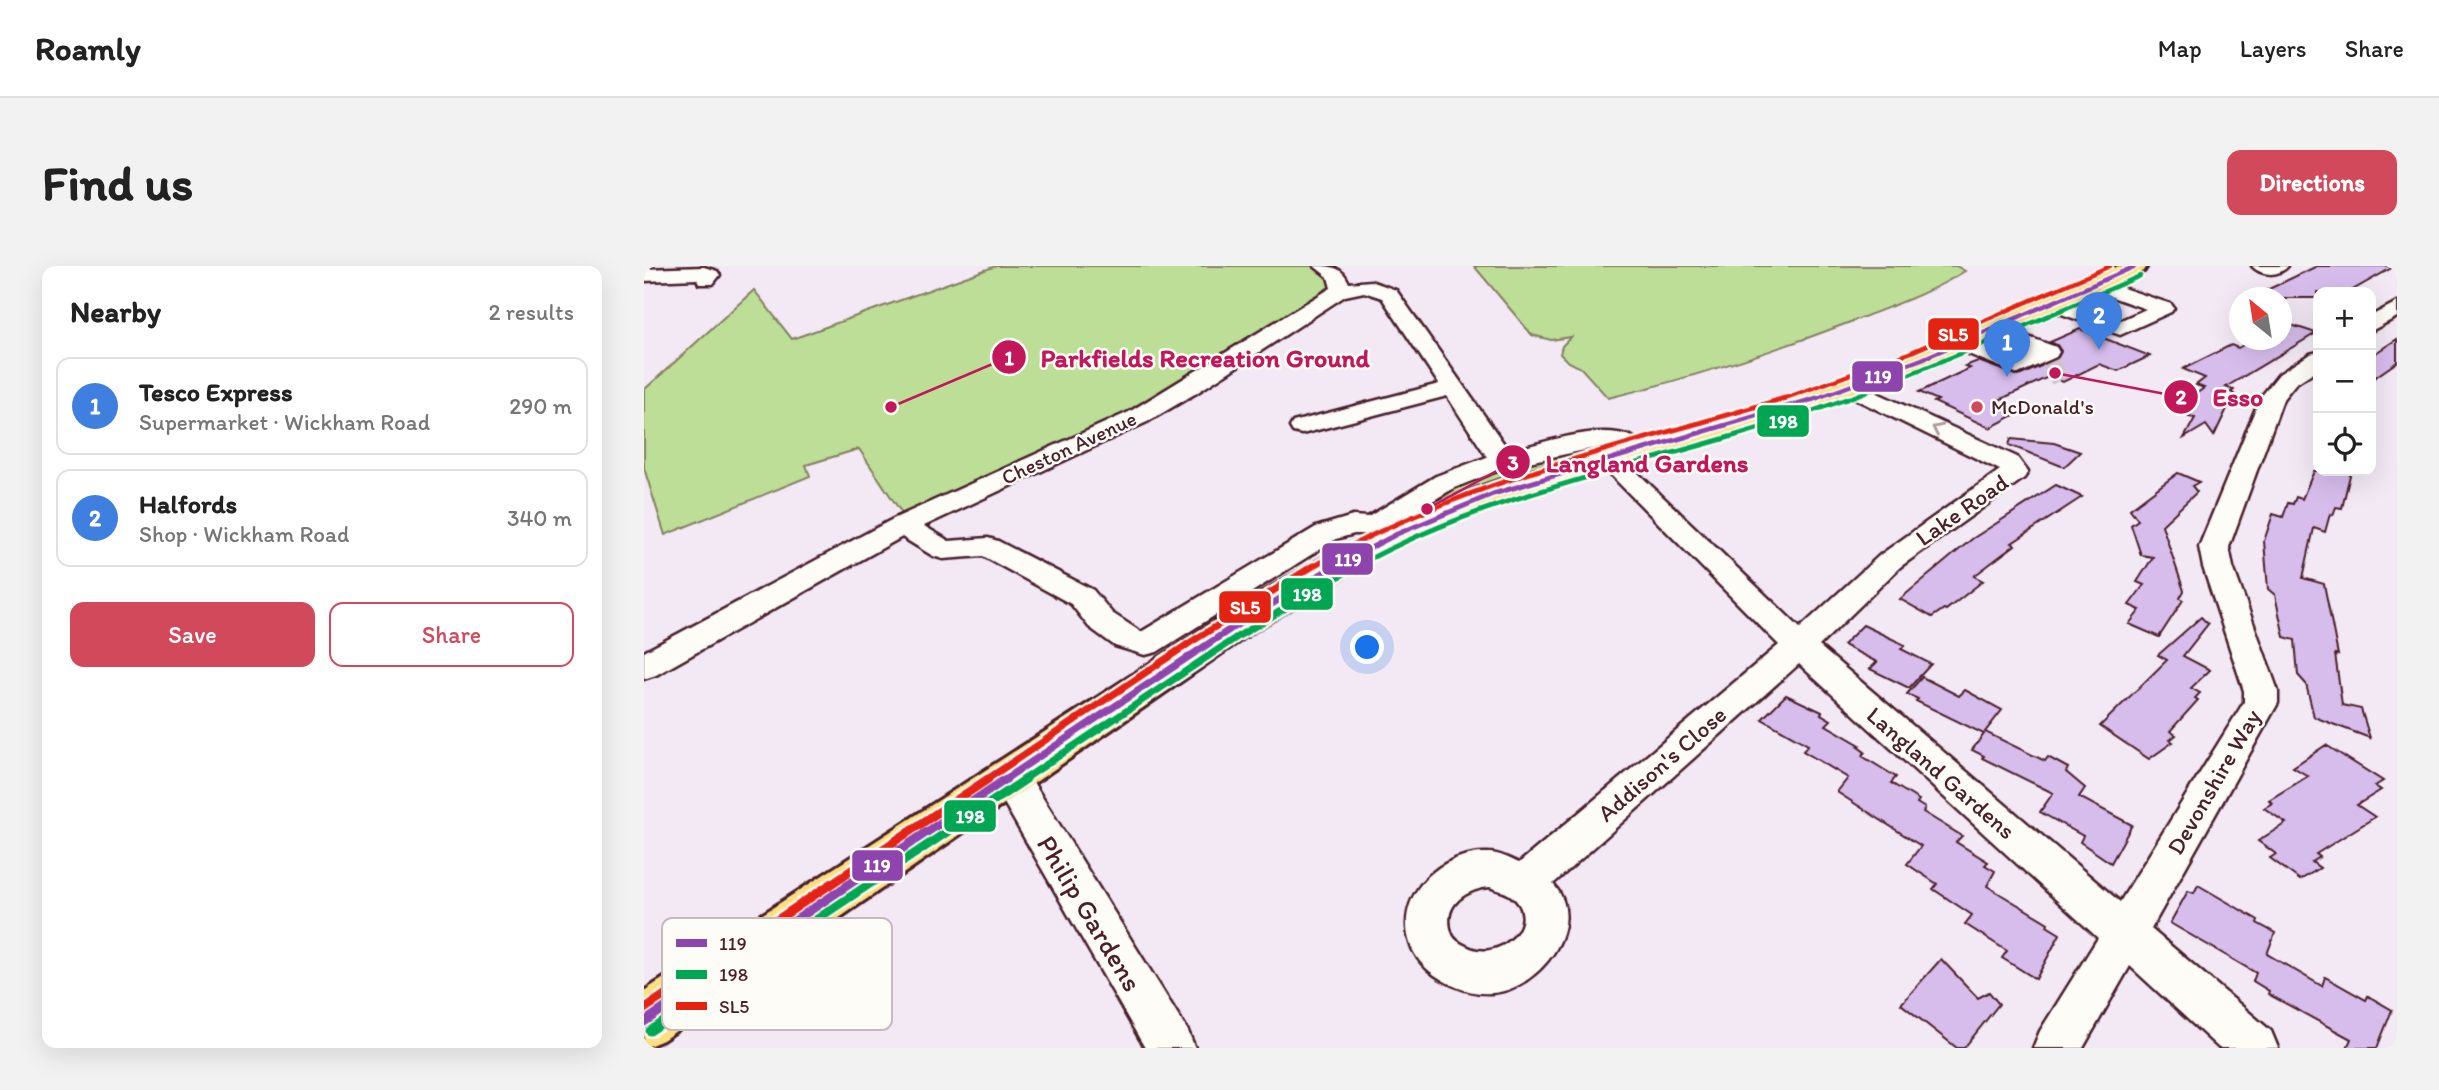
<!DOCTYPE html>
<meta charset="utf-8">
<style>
:root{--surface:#fff;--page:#f2f2f2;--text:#222;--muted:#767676;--line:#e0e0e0;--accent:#d1495b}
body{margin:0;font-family:Itim,sans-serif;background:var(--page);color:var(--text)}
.controls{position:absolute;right:21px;top:21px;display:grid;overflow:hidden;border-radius:14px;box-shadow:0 7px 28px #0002}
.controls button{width:63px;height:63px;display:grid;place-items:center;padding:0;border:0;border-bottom:2px solid var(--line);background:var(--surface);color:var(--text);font:35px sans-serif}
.compass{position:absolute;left:1585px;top:21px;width:63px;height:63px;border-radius:50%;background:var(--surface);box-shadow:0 7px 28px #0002;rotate:330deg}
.you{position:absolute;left:724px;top:382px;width:24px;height:24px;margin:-18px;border:5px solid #fff;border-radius:50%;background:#1a73e8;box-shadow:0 0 0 10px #1a73e833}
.badge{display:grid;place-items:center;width:46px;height:46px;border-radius:50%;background:var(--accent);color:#fff;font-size:23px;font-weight:700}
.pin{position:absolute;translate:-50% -58px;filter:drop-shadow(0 2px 4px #0008)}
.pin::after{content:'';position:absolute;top:37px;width:24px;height:21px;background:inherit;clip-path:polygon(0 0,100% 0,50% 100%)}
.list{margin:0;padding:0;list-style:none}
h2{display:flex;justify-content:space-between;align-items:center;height:91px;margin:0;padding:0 28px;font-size:30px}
h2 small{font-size:23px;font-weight:400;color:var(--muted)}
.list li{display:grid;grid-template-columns:46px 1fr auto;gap:21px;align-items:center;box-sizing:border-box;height:98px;margin:0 14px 14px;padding:0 14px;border:2px solid var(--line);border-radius:14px}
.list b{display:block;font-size:26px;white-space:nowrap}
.list p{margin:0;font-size:23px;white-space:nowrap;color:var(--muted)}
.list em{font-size:23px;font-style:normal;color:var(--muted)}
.actions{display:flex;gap:14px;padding:21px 28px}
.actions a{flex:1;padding:16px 0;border:2px solid var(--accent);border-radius:14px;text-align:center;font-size:24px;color:var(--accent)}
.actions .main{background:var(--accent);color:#fff}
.icon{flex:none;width:38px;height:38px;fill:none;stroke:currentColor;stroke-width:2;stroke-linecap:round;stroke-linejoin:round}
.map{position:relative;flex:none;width:1753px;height:782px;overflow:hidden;border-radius:14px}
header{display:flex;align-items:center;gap:42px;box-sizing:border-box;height:98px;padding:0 35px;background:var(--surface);border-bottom:2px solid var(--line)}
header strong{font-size:33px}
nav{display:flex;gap:38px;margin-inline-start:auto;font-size:24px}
.intro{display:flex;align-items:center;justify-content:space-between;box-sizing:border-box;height:168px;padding:0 42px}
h1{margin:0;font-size:49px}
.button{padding:18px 32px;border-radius:14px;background:var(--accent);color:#fff;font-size:24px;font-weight:700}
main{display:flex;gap:42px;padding:0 42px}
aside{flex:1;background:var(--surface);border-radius:14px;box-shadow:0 7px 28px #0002}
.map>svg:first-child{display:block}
.green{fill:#bdde97;stroke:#847e61;stroke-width:2}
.building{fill:#d7bdec;stroke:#4a1f2b;stroke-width:2}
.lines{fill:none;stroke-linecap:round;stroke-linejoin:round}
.minor-tunnel{stroke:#d0c1cc;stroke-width:21;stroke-dasharray:21 10;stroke-linecap:butt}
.minor-casing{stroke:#4a1f2b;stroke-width:5}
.highway-casing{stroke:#4a1f2b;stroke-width:6}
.minor{fill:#fdfcf7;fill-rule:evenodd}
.highway{fill:#fce080;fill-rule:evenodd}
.bus-1-far3-casing{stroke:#fdfcf7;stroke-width:8}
.bus-1-far2-casing{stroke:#fdfcf7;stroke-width:10}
.bus-1-far1-casing{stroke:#fdfcf7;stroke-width:12}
.bus-1-casing{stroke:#fdfcf7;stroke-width:14}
.bus-2-far3-casing{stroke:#fdfcf7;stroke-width:8}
.bus-2-far2-casing{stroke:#fdfcf7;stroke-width:10}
.bus-2-far1-casing{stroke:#fdfcf7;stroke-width:12}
.bus-2-casing{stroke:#fdfcf7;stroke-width:14}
.bus-3-far3-casing{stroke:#fdfcf7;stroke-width:8}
.bus-3-far2-casing{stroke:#fdfcf7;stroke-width:10}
.bus-3-far1-casing{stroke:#fdfcf7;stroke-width:12}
.bus-3-casing{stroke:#fdfcf7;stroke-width:14}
.bus-1-far3{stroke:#8e44ad;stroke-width:4.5}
.bus-1-far2{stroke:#8e44ad;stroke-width:5}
.bus-1-far1{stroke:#8e44ad;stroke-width:7}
.bus-1{stroke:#8e44ad;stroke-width:9}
.bus-2-far3{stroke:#00a651;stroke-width:4.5}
.bus-2-far2{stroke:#00a651;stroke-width:5}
.bus-2-far1{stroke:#00a651;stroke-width:7}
.bus-2{stroke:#00a651;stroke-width:9}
.bus-3-far3{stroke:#e42313;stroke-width:4.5}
.bus-3-far2{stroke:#e42313;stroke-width:5}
.bus-3-far1{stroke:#e42313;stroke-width:7}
.bus-3{stroke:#e42313;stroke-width:9}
.oneway{stroke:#ac999b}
.poi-dot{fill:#d1495b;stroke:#fdfcf7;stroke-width:2.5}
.labels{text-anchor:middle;stroke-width:5;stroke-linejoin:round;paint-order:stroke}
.far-poi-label{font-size:21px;fill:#4a1f2b;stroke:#fdfcf7;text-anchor:start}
.far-street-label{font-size:21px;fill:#4a1f2b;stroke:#fdfcf7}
.street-label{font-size:24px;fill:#4a1f2b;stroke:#fdfcf7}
.near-street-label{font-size:28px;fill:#4a1f2b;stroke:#fdfcf7}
.key{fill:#fdfcf7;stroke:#c7baba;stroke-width:2}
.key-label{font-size:19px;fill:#4a1f2b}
.leader{fill:none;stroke:#c2185b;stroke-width:2.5}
.callout-dot{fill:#c2185b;stroke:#fdfcf7;stroke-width:2.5}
.mark-label{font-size:21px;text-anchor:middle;font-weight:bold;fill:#fff}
.callout-label{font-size:26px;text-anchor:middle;font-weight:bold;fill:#c2185b;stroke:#fdfcf7;stroke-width:5;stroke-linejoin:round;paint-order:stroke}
.line-badge{stroke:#fdfcf7;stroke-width:2.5}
.badge-label{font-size:19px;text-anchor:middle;font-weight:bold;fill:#fff}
</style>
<header>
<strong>Roamly</strong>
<nav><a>Map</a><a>Layers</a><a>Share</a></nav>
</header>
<div class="intro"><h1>Find us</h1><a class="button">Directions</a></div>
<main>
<aside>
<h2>Nearby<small>2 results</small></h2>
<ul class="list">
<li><span class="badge" style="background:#3f7fe0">1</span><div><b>Tesco Express</b><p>Supermarket · Wickham Road</p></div><em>290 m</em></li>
<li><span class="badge" style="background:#3f7fe0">2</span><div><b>Halfords</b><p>Shop · Wickham Road</p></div><em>340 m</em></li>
</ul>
<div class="actions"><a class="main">Save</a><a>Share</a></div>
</aside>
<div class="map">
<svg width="1753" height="782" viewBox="0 0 1753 782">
<rect width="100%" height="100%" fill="#f2e9f4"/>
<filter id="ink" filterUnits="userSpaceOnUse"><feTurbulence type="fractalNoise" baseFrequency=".0143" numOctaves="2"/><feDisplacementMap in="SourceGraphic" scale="14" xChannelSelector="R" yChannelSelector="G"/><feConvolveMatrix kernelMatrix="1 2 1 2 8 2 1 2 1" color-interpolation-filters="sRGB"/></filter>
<g filter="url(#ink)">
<!-- green -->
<g class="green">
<polygon points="352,0 672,0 686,9 687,23 524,124 462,159 259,249 215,183 162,199 166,210 21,269 0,202 0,124 110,24 148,73"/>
<path d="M 830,0 L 1312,0 L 1321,5 C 1286,27 1248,40 1209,55 C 1128,86 1048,112 964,132 L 937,102 L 923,95 L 916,88 L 918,80 L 927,71 L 907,74 L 888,69 Z"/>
<polygon points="957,180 965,181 859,211 773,244 805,223 867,199"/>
</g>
<!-- building -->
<g class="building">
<polygon points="1673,0 1751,0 1705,26 1674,26 1674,32 1606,32"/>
<polygon points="1638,56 1672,67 1582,121 1590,124 1587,126 1590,128 1570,170 1562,159 1540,172 1551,152 1545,151 1548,146 1533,142 1560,122 1552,119 1561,112 1539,103 1587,79 1594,82 1608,74 1637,74"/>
<polygon points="1436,63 1506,90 1474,105 1455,98 1419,116 1406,110 1351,136 1376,146 1346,162 1290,136 1294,134 1275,126 1326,102 1321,100 1334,95 1375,110 1413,93 1417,85 1413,79 1406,76"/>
<polygon points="1753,73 1753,96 1727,114 1727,90"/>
<polygon points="1367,173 1410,177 1436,186 1420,201 1365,179"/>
<polygon points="1670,205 1707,205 1698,242 1692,241 1689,249 1686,248 1681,266 1670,262 1659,312 1680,318 1694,389 1691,388 1698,439 1717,443 1726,472 1670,451 1662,418 1654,409 1651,374 1640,371 1631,329 1624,323 1620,275 1629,248 1639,251 1644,237 1649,238 1652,231 1658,233"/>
<polygon points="1534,207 1555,216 1548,220 1553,226 1518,259 1540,325 1536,332 1539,334 1515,371 1485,358 1496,344 1485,339 1500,319 1493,316 1509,291 1497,289 1487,259 1494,254 1486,243"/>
<polygon points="1412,219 1438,231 1368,277 1371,279 1330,310 1339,315 1302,344 1300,343 1288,351 1256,333 1328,273"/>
<polygon points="1557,351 1564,358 1539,390 1566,404 1547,422 1556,427 1551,432 1554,434 1526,465 1532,469 1526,474 1529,476 1505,493 1456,460 1523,394 1514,389"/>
<polygon points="1219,359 1261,379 1257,383 1287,398 1265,422 1226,403 1233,396 1199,379"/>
<polygon points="1278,411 1315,430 1321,424 1358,444 1341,466 1401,495 1404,491 1424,502 1422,506 1441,522 1435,531 1488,559 1467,597 1436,576 1439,570 1396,546 1409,527 1338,492 1340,490 1328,484 1340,468 1272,435 1274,433 1263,428"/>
<polygon points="1142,429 1178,446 1177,448 1187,454 1182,459 1216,479 1214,481 1221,486 1218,490 1252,511 1247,517 1275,534 1273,537 1281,542 1279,546 1318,570 1312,576 1344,596 1341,599 1351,605 1343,620 1404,657 1403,660 1416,668 1392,713 1358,692 1363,685 1321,658 1328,649 1289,623 1293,618 1263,598 1277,580 1193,526 1204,512 1159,485 1164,479 1118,453"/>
<polygon points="1682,479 1739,515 1731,520 1737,524 1713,539 1731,551 1672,588 1676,591 1668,596 1676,602 1656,614 1626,592 1632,588 1614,575 1642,557 1620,542 1628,537 1625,534 1664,510 1649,501"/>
<polygon points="1554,619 1614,654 1613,657 1631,667 1623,688 1678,720 1681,711 1722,734 1724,730 1748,744 1733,782 1703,782 1707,773 1624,728 1625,725 1609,715 1612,707 1526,657 1544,625 1550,627"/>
<polygon points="1297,693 1334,732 1345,726 1355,738 1320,782 1313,782 1257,738"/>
</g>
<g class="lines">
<!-- minor-tunnel -->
<polyline class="minor-tunnel" points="1403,109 1419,101"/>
<!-- minor casing -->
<g class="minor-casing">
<g id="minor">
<path d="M 670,0 C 687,0 698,0 705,17 L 727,15 L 752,24 L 865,185 C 901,177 979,147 1005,184 L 1001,189 L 992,192 L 971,181 L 950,182 L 866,200 L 810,222 L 747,260 L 754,273 L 750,279 C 735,283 730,279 720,268 L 710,268 L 692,273 L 513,386 L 501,389 L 471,380 L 445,361 L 427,338 L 339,290 L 299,293 L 289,290 L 258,271 L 12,409 L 0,413 L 0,386 L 249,253 L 485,146 L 687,22 L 684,11 ZM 720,26 L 738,32 L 795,118 L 649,156 L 646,161 L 649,166 L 658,168 L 803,130 L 843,191 L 792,210 L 724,251 L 709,250 L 672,261 L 497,366 L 468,347 L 449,324 L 354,275 L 344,272 L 305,275 L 280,260 L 503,156 L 554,126 L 701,30 Z"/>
<path d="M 1608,0 L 1644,0 C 1635,11 1617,10 1608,0 Z"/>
<polygon points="60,1 73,5 76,9 69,18 55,18 53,13 0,15 0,3"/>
<polygon points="1449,12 1527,38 1530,42 1527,46 1476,69 1398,41 1395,37 1398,33 1405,31 1475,55 1502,43 1442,22 1439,18"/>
<polygon points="1753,36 1753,51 1727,65 1727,50"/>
<polygon points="1346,57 1412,81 1415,86 1412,91 1374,108 1307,81 1304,76 1307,71 1315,70 1373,93 1386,86 1339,67 1335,63 1339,59"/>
<path d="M 1674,86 L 1674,103 L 1651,118 L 1639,133 L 1585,281 L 1589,301 L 1634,425 L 1634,437 L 1507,663 L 1627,765 L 1634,782 L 1575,782 L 1486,700 L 1439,782 L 1389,782 L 1396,765 L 1454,672 L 1155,398 L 909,618 C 946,659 894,724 848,727 C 828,728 813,723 797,713 C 778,702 764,684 763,661 C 761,618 804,585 845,587 C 855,587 866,593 875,597 L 1135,379 L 955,197 L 951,192 L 955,187 L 964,184 L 973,187 L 1156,362 L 1236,289 L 1356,204 L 1197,126 L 1193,121 L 1197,116 L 1205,114 L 1373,191 L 1384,206 L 1380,212 L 1256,301 L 1175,380 L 1476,636 L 1600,436 L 1600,425 L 1559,301 L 1555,281 L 1616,132 L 1635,108 L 1666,88 ZM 846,621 C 852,624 861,625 866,629 C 901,654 856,699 822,680 C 815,677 809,673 807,666 C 798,638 823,623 846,621 Z"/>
<polygon points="363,500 376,505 387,513 544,765 551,782 501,782 359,535 344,515 350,505"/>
</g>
</g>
<!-- highway casing -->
<g class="highway-casing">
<path id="highway" d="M 1474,0 L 1503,0 L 1500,5 L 1286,99 L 1199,133 L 1119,159 L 902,219 L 832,245 L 734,290 L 610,365 L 19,774 L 0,782 L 0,725 L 584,347 C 666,296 753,251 844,218 C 939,185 1039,166 1135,136 C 1251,100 1362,48 1474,0 Z"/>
</g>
<!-- minor -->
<use href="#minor" class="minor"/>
<!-- highway -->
<use href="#highway" class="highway"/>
<!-- bus-1-far3 casing -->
<g class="bus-1-far3-casing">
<polyline id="bus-1-far3" points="1168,134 1278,93 1492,0"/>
</g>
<!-- bus-1-far2 casing -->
<g class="bus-1-far2-casing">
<polyline id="bus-1-far2" points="688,302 753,268 849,228 1173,132"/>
</g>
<!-- bus-1-far1 casing -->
<g class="bus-1-far1-casing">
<polyline id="bus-1-far1" points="360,514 588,362 691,300"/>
</g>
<!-- bus-1 casing -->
<g class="bus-1-casing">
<polyline id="bus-1" points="0,756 362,513"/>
</g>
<!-- bus-2-far3 casing -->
<g class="bus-2-far3-casing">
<polyline id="bus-2-far3" points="1201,134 1325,84 1496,10"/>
</g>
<!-- bus-2-far2 casing -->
<g class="bus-2-far2-casing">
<path id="bus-2-far2" d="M 709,302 C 864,216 1041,194 1205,132"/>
</g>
<!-- bus-2-far1 casing -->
<g class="bus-2-far1-casing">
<polyline id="bus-2-far1" points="379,514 593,371 712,300"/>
</g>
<!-- bus-2 casing -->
<g class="bus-2-casing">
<polyline id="bus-2" points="6,765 382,513"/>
</g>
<!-- bus-3-far3 casing -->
<g class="bus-3-far3-casing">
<polyline id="bus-3-far3" points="1136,134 1265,87 1466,0"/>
</g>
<!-- bus-3-far2 casing -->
<g class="bus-3-far2-casing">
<path id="bus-3-far2" d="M 666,302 C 814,216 979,181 1141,132"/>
</g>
<!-- bus-3-far1 casing -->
<g class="bus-3-far1-casing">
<polyline id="bus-3-far1" points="342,514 547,376 669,300"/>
</g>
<!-- bus-3 casing -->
<g class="bus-3-casing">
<polyline id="bus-3" points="0,743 344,513"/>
</g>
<!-- bus-1-far3 -->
<use href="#bus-1-far3" class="bus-1-far3"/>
<!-- bus-1-far2 -->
<use href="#bus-1-far2" class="bus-1-far2"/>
<!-- bus-1-far1 -->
<use href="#bus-1-far1" class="bus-1-far1"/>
<!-- bus-1 -->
<use href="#bus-1" class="bus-1"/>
<!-- bus-2-far3 -->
<use href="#bus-2-far3" class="bus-2-far3"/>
<!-- bus-2-far2 -->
<use href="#bus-2-far2" class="bus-2-far2"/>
<!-- bus-2-far1 -->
<use href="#bus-2-far1" class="bus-2-far1"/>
<!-- bus-2 -->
<use href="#bus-2" class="bus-2"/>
<!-- bus-3-far3 -->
<use href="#bus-3-far3" class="bus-3-far3"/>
<!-- bus-3-far2 -->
<use href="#bus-3-far2" class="bus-3-far2"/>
<!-- bus-3-far1 -->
<use href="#bus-3-far1" class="bus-3-far1"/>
<!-- bus-3 -->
<use href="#bus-3" class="bus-3"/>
</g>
<!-- one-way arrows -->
<defs><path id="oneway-chevron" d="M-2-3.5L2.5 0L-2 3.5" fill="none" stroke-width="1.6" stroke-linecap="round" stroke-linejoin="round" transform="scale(1.75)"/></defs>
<use class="oneway" href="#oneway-chevron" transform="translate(1293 163) rotate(-154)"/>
</g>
<!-- markers -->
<circle class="poi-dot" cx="1333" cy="141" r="7"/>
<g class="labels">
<!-- far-poi labels -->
<g class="far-poi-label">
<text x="1347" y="148">McDonald's</text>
</g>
<!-- far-street labels -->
<g class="far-street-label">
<text transform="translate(425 182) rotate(-25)" y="7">Cheston Avenue</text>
</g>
<!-- street labels -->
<g class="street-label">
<text transform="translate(1318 244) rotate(-35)" y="8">Lake Road</text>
<text transform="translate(1018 498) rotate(-41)" y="8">Addison's Close</text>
<text transform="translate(1297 507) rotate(41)" y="8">Langland Gardens</text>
<text transform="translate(1570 516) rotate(-60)" y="8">Devonshire Way</text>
</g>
<!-- near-street labels -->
<g class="near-street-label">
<text transform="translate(446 647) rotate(59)" y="10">Philip Gardens</text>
</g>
</g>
<!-- legend -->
<rect x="18" y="652" width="230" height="112" rx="10" class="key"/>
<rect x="32" y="673" width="31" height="8" fill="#8e44ad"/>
<rect x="32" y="704" width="31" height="9" fill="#00a651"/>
<rect x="32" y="736" width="31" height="8" fill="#e42313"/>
<g class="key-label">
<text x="75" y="684">119</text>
<text x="75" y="715">198</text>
<text x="75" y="747">SL5</text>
</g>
<!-- callouts -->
<path class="leader" d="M247 141L365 91M1411 107L1537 131M783 243L869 196"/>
<g class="callout-dot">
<circle cx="247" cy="141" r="7"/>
<circle cx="1411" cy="107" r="7"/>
<circle cx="783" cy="243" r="7"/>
<circle cx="365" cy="91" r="18"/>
<circle cx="1537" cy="131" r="18"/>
<circle cx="869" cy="196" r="18"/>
</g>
<g class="mark-label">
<text x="365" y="99">1</text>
<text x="1537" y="138">2</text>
<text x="869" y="204">3</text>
</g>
<g class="callout-label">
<text x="561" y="101">Parkfields Recreation Ground</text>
<text x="1594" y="140">Esso</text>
<text x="1003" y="206">Langland Gardens</text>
</g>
<g class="line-badge">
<rect x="1283" y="51" width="53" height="34" rx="7" fill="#e42313"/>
<rect x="1207" y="94" width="53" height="33" rx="7" fill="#8e44ad"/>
<rect x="1112" y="138" width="54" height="34" rx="7" fill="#00a651"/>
<rect x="677" y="276" width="53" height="34" rx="7" fill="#8e44ad"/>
<rect x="636" y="311" width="54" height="34" rx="7" fill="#00a651"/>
<rect x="574" y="324" width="54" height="34" rx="7" fill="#e42313"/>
<rect x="299" y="533" width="54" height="34" rx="7" fill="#00a651"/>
<rect x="207" y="583" width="53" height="33" rx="7" fill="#8e44ad"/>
</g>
<g class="badge-label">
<text x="1309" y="75">SL5</text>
<text x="1234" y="117">119</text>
<text x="1139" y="162">198</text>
<text x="704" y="300">119</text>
<text x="663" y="335">198</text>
<text x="601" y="348">SL5</text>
<text x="326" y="557">198</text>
<text x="233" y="606">119</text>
</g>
</svg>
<div class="controls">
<button>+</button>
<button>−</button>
<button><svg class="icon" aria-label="locate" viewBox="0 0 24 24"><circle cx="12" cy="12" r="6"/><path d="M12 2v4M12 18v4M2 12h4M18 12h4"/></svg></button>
</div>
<svg class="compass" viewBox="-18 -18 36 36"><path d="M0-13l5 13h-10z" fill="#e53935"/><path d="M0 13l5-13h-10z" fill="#767676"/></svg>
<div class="you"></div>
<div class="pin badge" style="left:1363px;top:111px;background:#3f7fe0">1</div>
<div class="pin badge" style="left:1455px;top:84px;background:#3f7fe0">2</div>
</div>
</main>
